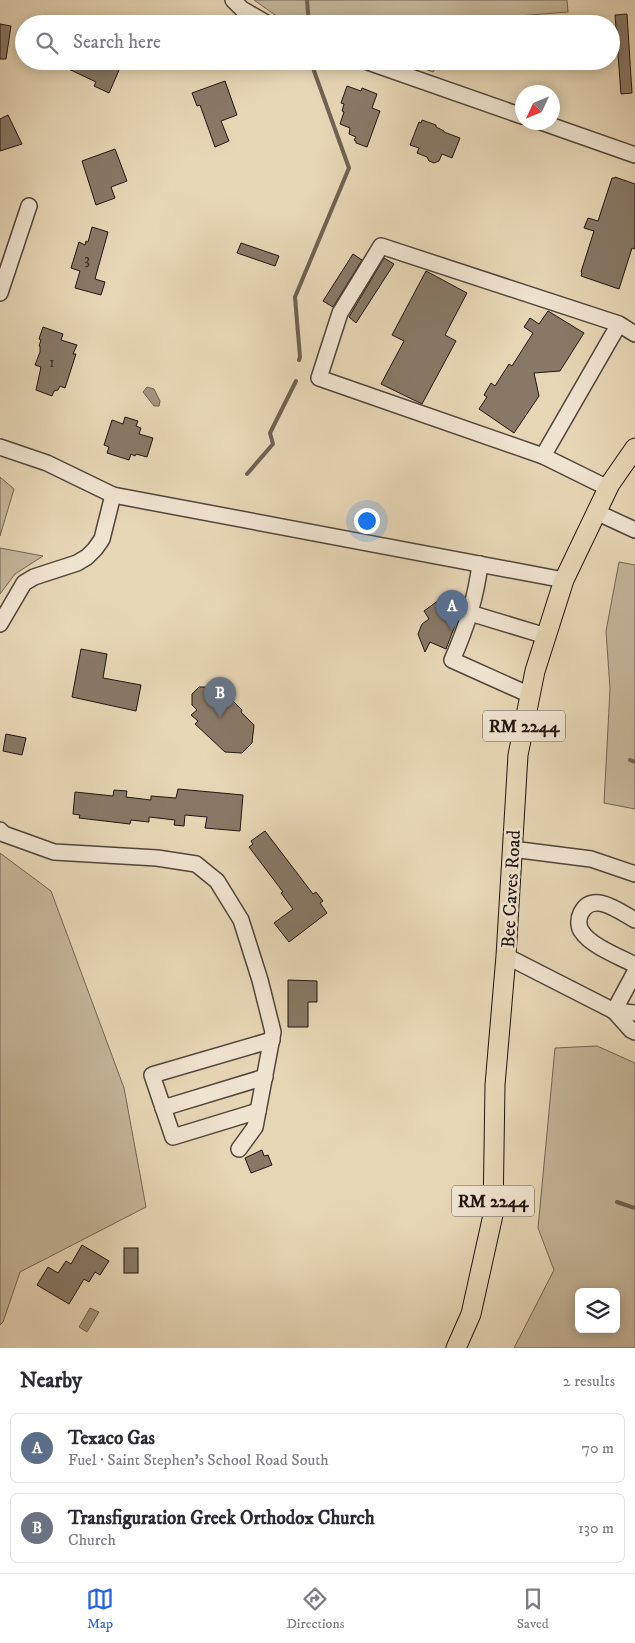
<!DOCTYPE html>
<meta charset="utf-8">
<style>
:root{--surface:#fff;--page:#f7f7f7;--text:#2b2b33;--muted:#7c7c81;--line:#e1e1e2;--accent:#2563eb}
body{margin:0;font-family:"IM FELL DW Pica",serif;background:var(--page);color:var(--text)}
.controls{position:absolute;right:15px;bottom:15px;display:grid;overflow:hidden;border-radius:8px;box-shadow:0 2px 12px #0003}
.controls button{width:45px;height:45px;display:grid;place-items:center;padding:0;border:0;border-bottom:1px solid var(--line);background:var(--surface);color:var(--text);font:25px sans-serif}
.compass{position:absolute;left:515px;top:85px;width:45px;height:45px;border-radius:50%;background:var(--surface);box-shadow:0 2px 12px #0003;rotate:226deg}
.you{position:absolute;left:366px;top:520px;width:18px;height:18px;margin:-12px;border:4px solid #fff;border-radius:50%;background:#1a73e8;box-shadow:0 0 0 8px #1a73e833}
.badge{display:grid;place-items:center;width:32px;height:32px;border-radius:50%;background:var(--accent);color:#fff;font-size:16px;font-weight:700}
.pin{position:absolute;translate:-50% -41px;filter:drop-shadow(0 1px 2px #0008)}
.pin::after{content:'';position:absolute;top:26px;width:18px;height:15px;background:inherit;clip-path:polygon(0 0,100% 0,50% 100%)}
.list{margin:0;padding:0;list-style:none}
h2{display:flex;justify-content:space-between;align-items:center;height:65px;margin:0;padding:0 20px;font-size:21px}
h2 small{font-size:16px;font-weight:400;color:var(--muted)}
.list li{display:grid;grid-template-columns:32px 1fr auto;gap:15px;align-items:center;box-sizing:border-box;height:70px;margin:0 10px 10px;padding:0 10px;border:1px solid var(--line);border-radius:8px}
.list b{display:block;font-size:19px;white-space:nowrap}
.list p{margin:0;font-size:16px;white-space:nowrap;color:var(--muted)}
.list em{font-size:16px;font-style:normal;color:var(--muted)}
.icon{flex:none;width:28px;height:28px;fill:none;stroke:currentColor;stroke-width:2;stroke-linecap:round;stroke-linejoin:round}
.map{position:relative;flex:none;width:635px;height:1348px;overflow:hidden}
.search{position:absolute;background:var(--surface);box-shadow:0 2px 12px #0003;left:15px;right:15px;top:15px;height:55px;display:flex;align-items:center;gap:12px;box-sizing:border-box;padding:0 18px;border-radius:28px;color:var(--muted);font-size:19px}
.sheet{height:225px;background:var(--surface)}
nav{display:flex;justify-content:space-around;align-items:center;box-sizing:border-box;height:70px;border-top:1px solid var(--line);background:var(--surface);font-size:14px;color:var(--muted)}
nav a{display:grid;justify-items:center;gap:2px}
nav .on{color:var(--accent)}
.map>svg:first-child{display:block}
.green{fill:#c5b59a;stroke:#736554;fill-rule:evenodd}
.water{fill:#a4947d;stroke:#706151}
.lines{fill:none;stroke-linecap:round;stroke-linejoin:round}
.stream{stroke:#706151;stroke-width:4}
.building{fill:#887966;stroke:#21150f}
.minor-casing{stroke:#524539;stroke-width:18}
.major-casing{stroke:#21150f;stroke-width:21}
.minor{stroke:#efe4d0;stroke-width:15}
.major{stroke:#e7d6b6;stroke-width:19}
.labels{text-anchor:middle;stroke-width:5;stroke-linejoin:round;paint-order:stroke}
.number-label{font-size:16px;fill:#3b2e25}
.shield{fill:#efe4d0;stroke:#5f5349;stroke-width:1}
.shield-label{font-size:18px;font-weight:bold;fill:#21150f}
.street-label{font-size:19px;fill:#21150f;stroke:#efe4d0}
</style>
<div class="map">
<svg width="635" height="1348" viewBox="0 0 635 1348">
<rect width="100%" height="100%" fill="#e7d6b6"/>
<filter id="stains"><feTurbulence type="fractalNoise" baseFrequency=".004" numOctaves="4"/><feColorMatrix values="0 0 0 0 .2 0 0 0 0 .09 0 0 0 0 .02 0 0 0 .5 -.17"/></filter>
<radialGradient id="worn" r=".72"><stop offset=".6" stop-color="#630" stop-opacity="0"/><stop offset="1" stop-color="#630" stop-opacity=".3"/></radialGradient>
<!-- green -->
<g class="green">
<polygon points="254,0 567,0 568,12 479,19 475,24 297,24 278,17"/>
<polygon points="403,61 442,61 433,72"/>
<polygon points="0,477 14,489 0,536"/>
<polygon points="0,548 43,556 15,574 0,594"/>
<polygon points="619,562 635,565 635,809 604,803 610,689 606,631"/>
<polygon points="0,853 51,891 124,1088 146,1207 20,1272 3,1322 0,1325"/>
<path d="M 597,1046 L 635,1063 L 635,1348 L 514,1348 L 554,1270 L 538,1228 L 555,1048 ZM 579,1292 L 616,1292 L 616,1329 L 579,1329 Z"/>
</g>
<!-- water -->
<g class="water">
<polygon points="147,387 154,389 160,401 159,406 154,406 143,392"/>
<polygon points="90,1308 99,1312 87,1332 79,1327"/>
</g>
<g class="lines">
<!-- stream -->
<g class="stream">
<polyline points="307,0 309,24"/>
<polyline points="299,360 300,357 295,297 349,168 313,68"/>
<polyline points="247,474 273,444 270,433 296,381"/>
<polyline points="630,760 635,762"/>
<polyline points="617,1202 635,1208"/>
</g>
</g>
<!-- building -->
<g class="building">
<polygon points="627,14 632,93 621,94 615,15"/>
<polygon points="0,24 11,26 6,59 0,59"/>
<polygon points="52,61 123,61 109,93 94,86 96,82"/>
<polygon points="225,81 237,115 221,121 229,141 215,147 200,105 197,106 192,93"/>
<polygon points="347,86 361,91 362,88 377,94 372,108 380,111 367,147 356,143 356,141 354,140 356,137 349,134 350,128 340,124 344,112 342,111 344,104 341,103"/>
<polygon points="8,115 22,144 0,151 0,119"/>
<polygon points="422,120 436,125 436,127 444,131 444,132 460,138 452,158 442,154 439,161 434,163 429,161 427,157 417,153 419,148 410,145 419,122 421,123"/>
<polygon points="115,149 127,181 111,187 115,198 96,205 82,161"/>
<polygon points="615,177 635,184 635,249 632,248 619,289 581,276 582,273 581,272 594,231 584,228 588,218 598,221 612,178 615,178"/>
<polygon points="92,227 108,232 95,279 105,282 101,295 75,288 80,271 71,268 79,242 85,245 86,241 88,242"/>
<polygon points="241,243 279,256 275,266 237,253"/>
<polygon points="353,254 362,260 333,307 323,301"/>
<polygon points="384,258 394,264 356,323 349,317"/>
<polygon points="426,271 467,293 445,335 456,341 422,404 381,384 404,341 392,335"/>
<polygon points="548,311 584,333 560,371 534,373 539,396 514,433 479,409 487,397 484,395 491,383 495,386 509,364 512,366 533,333 524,327 530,318 539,324"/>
<polygon points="43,327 63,334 61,340 77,345 73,354 76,354 65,388 60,386 58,390 54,391 52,396 36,390 41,367 35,365 40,352 40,346 39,346 41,340 39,339"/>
<polygon points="125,417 138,421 136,426 141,428 139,434 153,438 147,457 136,454 135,456 131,454 129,460 107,453 109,447 104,445 112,420 123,424"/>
<polygon points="439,600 449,614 453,612 459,615 446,649 430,642 425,652 418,634 422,624 429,619 424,611"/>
<polygon points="81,649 107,654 103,678 141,685 136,711 72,697"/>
<polygon points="211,685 217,685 242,710 241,712 254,725 252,743 242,753 225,752 195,724 198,721 191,715 197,710 192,705 192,694 199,687 210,687"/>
<polygon points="6,734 26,738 22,755 3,751"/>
<polygon points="178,789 243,795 240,831 205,828 207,817 185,815 184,826 174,825 175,820 149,817 149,822 131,820 130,824 79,818 80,815 73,814 75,792 113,796 114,790 127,791 126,797 151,800 151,796 176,798"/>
<polygon points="265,831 313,894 316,892 323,901 320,903 327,913 289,942 274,923 293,909 281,893 283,892 249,847 253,844 251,841"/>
<polygon points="288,980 317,981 317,1002 308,1002 308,1027 288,1027"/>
<polygon points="262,1150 264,1156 268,1155 272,1165 251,1173 245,1158"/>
<polygon points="82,1245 109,1261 100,1275 95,1272 89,1282 84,1279 69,1304 37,1285 48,1267 58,1273 66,1261 71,1264"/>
<rect x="124" y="1248" width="14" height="25"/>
</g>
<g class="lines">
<!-- minor casing -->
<g class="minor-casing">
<g id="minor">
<polyline points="233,0 242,9 268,24"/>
<polyline points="365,61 522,116"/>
<polyline points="541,122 635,155"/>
<polyline points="0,293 29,206"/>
<polyline points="619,324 381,246 340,313 319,378 543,456 619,324 635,334"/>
<polyline points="0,447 47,463 113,495 564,580"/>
<polyline points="543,456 608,488"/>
<polyline points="596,512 635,530"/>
<path d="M 480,564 C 476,598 466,629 452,660 L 530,695"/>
<polyline points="470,613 546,636"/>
<polyline points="0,624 24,583 34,577 77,563 87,557 95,549 102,539 113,495"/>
<polyline points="0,830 4,834 54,852 157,858 196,864 217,881 241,920 260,980 273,1032 255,1127 239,1149"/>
<polyline points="512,849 591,859 635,874"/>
<path d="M 635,920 C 620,912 593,890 581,913 C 578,919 578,927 582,932 C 591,946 620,957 635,965"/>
<polyline points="506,956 614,1011 631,1030 635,1032"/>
<polyline points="614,1011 635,972"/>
<polyline points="614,1011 635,1013"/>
<polyline points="163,1108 265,1077"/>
<polyline points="258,1111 173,1137 152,1075 272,1040"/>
</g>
</g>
<!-- major casing -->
<g class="major-casing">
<polyline id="major" points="456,1348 471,1314 493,1215 495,1085 506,956 518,755 535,671 564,580 610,484 635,448"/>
</g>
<!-- minor -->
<use href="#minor" class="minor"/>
<!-- major -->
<use href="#major" class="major"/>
</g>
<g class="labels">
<!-- number labels -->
<g class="number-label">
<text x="87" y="264">3</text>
<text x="52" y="367">1</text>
</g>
<!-- shield labels -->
<g class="shield">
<rect x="483" y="710.5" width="82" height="31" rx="4"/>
<rect x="452" y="1185.5" width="82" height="31" rx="4"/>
</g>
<g class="shield-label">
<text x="524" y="732">RM 2244</text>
<text x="493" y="1207">RM 2244</text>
</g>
<!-- street labels -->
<g class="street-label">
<text transform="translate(510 889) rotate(-87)" y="7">Bee Caves Road</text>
</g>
</g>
<rect width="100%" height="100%" filter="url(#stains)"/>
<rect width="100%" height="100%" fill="url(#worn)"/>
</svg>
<div class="controls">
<button><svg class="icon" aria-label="layers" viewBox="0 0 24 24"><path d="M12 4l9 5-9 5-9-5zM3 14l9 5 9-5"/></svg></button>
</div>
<svg class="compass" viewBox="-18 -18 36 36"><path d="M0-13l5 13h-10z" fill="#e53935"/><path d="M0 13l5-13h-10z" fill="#7c7c81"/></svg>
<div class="you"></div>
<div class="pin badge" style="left:452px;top:631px;background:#5c6f8a">A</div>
<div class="pin badge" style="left:220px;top:718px;background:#6b7280">B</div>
<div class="search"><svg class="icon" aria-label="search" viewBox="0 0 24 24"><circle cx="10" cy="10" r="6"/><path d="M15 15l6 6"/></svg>Search here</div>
</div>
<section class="sheet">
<h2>Nearby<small>2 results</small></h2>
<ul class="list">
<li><span class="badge" style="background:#5c6f8a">A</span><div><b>Texaco Gas</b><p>Fuel · Saint Stephen's School Road South</p></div><em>70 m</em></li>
<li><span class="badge" style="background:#6b7280">B</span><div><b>Transfiguration Greek Orthodox Church</b><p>Church</p></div><em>130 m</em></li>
</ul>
</section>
<nav>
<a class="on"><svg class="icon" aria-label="map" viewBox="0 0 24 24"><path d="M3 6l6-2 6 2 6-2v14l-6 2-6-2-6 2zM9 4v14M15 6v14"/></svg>Map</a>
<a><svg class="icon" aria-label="directions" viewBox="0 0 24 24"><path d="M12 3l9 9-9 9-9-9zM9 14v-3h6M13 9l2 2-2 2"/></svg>Directions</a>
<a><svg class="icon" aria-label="saved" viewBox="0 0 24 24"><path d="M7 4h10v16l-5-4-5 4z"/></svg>Saved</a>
</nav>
